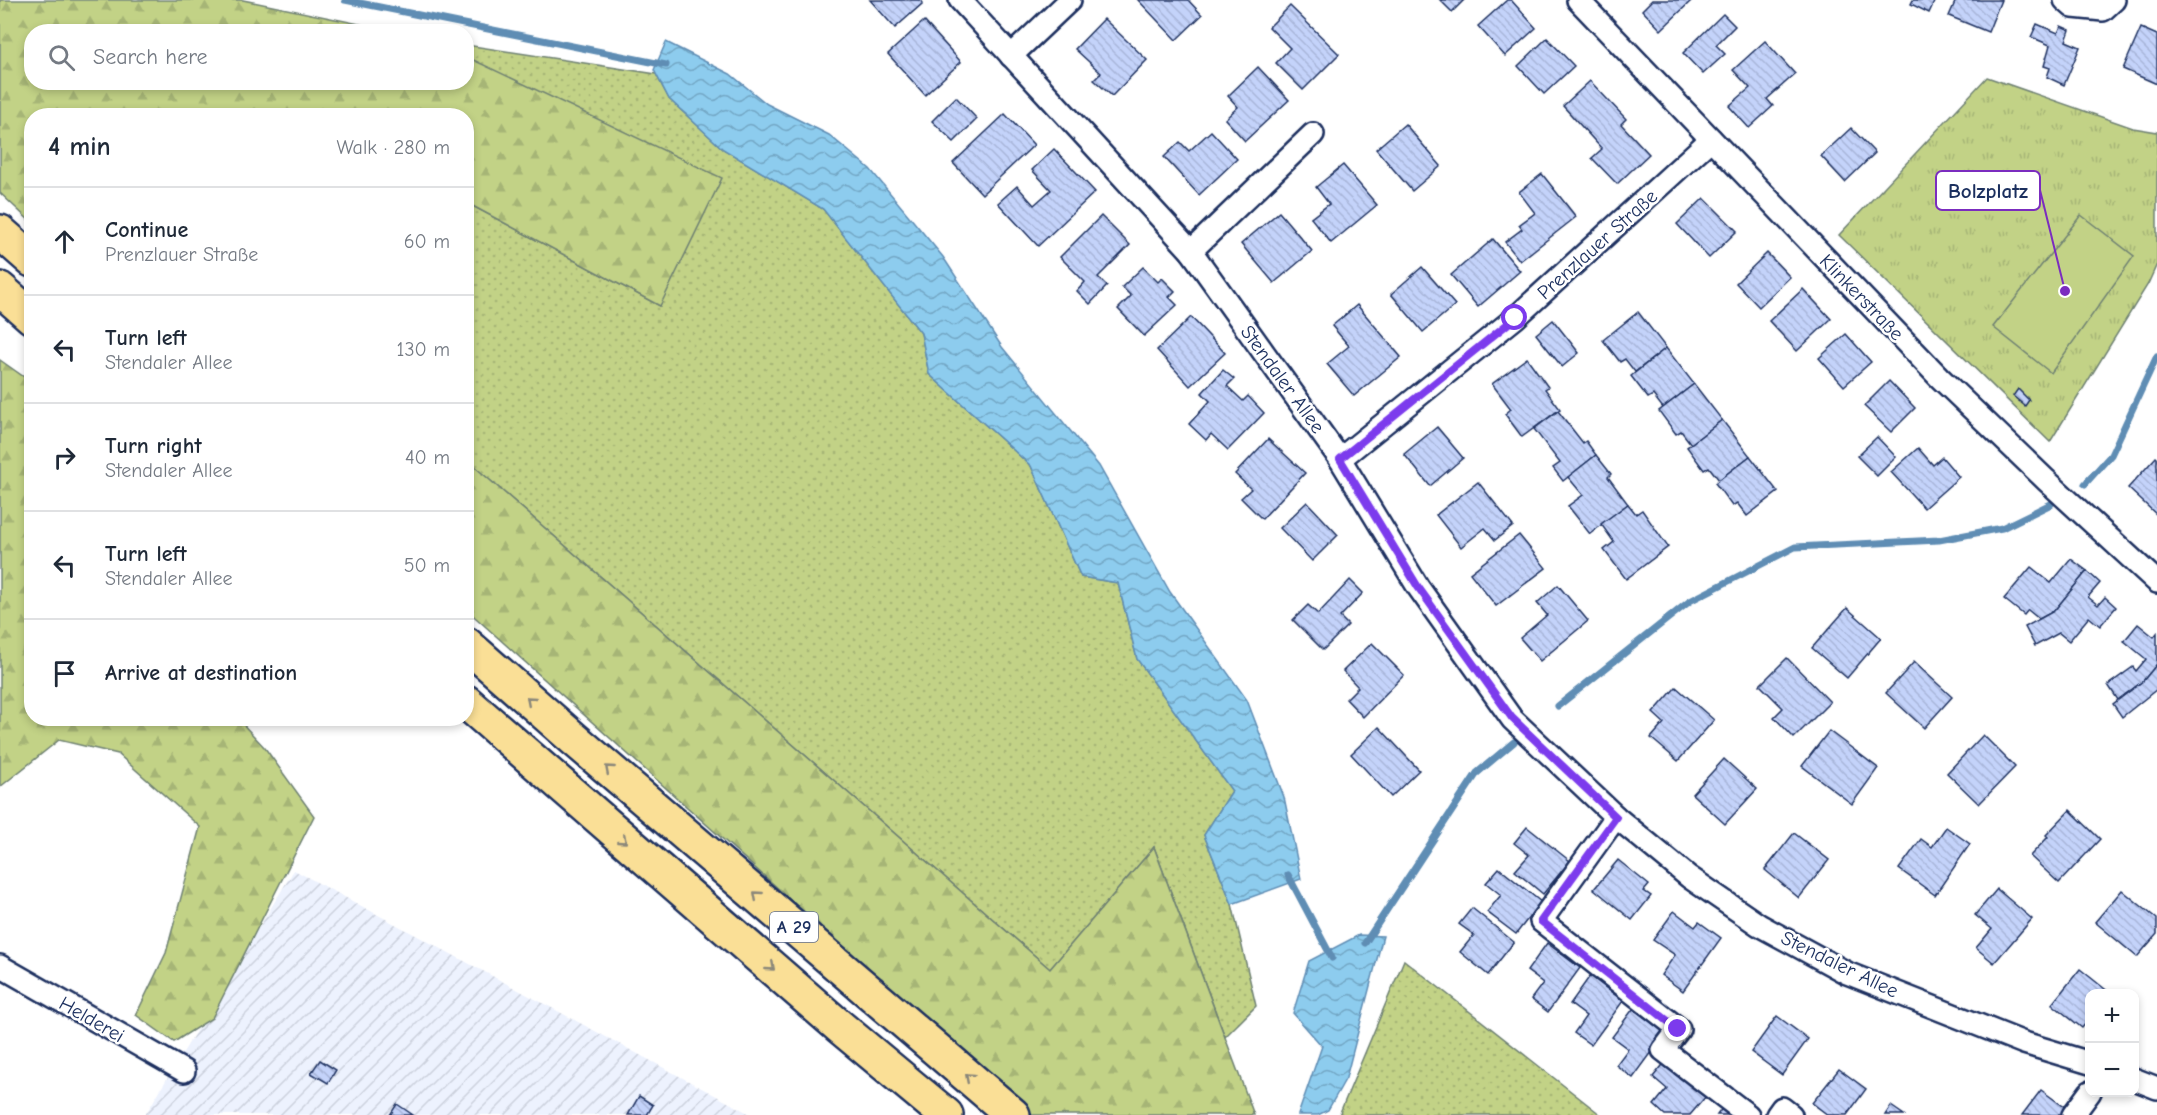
<!DOCTYPE html>
<meta charset="utf-8">
<style>
:root{--surface:#fff;--page:#f2f2f3;--text:#1f2937;--muted:#747a83;--line:#e0e1e3}
body{margin:0;font-family:"Comic Neue",sans-serif;background:var(--page);color:var(--text)}
.controls{position:absolute;right:18px;bottom:18px;display:grid;overflow:hidden;border-radius:12px;box-shadow:0 3px 9px #0003}
.controls button{width:54px;height:54px;display:grid;place-items:center;padding:0;border:0;border-bottom:2px solid var(--line);background:var(--surface);color:var(--text);font:30px sans-serif}
.stop{position:absolute;width:18px;height:18px;margin:-14px;border:4px solid #7c3aed;border-radius:50%;background:#fff}
.stop.end{background:#7c3aed;border-color:#fff;box-shadow:0 2px 6px #0008}
.list{margin:0;padding:0;list-style:none}
h2{display:flex;justify-content:space-between;align-items:center;height:78px;margin:0;padding:0 24px;font-size:26px}
h2 small{font-size:20px;font-weight:400;color:var(--muted)}
.list li{display:grid;grid-template-columns:39px 1fr auto;gap:18px;align-items:center;box-sizing:border-box;height:108px;padding:0 24px;border-top:2px solid var(--line)}
.list b{display:block;font-size:22px;white-space:nowrap}
.list p{margin:0;font-size:20px;white-space:nowrap;color:var(--muted)}
.list em{font-size:20px;font-style:normal;color:var(--muted)}
.icon{flex:none;width:33px;height:33px;fill:none;stroke:currentColor;stroke-width:2;stroke-linecap:round;stroke-linejoin:round}
.map{position:relative;flex:none;width:2157px;height:1115px;overflow:hidden}
.search{position:absolute;background:var(--surface);box-shadow:0 3px 9px #0003;left:24px;top:24px;width:450px;height:66px;display:flex;align-items:center;gap:15px;box-sizing:border-box;padding:0 21px;border-radius:24px;color:var(--muted);font-size:22px}
.panel{position:absolute;background:var(--surface);box-shadow:0 3px 9px #0003;left:24px;top:108px;width:450px;height:618px;border-radius:24px}
.map>svg:first-child{display:block}
.industrial{fill:url(#industrial-furrows)}
.grass{fill:url(#grass-dots);stroke:#6e8072;stroke-width:1.5}
.forest{fill:url(#forest-firs);stroke:#6e8072;stroke-width:1.5}
.park{fill:url(#park-tufts);stroke:#6e8072;stroke-width:1.5}
.pitch{fill:#c2d286;stroke:#6e8072;stroke-width:1.5}
.water{fill:url(#water-waves);stroke:#5f8db4;stroke-width:1.5}
.lines{fill:none;stroke-linecap:round;stroke-linejoin:round}
.stream{stroke:#5f8db4;stroke-width:7}
.building{fill:url(#building-back-hatch);stroke:#1b2f5e;stroke-width:1.5}
.minor-casing{stroke:#1b2f5e;stroke-width:26}
.motorway-casing{stroke:#1b2f5e;stroke-width:38}
.minor{stroke:#fff;stroke-width:21}
.motorway{stroke:#fadf96;stroke-width:33}
.oneway{stroke:#8a877a}
.route{stroke:#7c3aed;stroke-width:8}
.labels{text-anchor:middle;stroke-width:5;stroke-linejoin:round;paint-order:stroke}
.shield{fill:#fff;stroke:#5f6d8e;stroke-width:1.5}
.shield-label{font-size:18px;font-weight:bold;fill:#1b2f5e}
.street-label{font-size:20px;fill:#1b2f5e;stroke:#fff}
.leader{fill:none;stroke:#7b2cbf;stroke-width:2}
.callout-dot{fill:#7b2cbf;stroke:#fff;stroke-width:2}
.callout{fill:#fff;stroke:#7b2cbf;stroke-width:2}
.callout-label{font-size:21px;text-anchor:middle;font-weight:bold;fill:#1b2f5e}
</style>
<div class="map">
<svg width="2157" height="1115" viewBox="0 0 2157 1115">
<defs>
<pattern id="industrial-furrows" width="10" height="10" patternUnits="userSpaceOnUse" patternTransform="scale(1.5)"><rect width="10" height="10" fill="#edf2fe"/><path d="M-1 1l2-2M0 10L10 0M9 11l2-2" fill="none" stroke="#cbd0dc"/></pattern>
<pattern id="grass-dots" width="8" height="8" patternUnits="userSpaceOnUse" patternTransform="scale(1.5)"><rect width="8" height="8" fill="#c2d286"/><path d="M2 2h.1M6 6h.1" fill="none" stroke="#a6b576" stroke-width="1.8" stroke-linecap="round"/></pattern>
<pattern id="forest-firs" width="22" height="20" patternUnits="userSpaceOnUse" patternTransform="scale(1.5)"><rect width="22" height="20" fill="#c2d286"/><path d="M5 1l3.5 6h-7zM16 11l3.5 6h-7z" fill="#a6b576"/></pattern>
<pattern id="park-tufts" width="24" height="20" patternUnits="userSpaceOnUse" patternTransform="scale(1.5)"><rect width="24" height="20" fill="#c2d286"/><path d="M3 7l-1-3M5 7V3M7 7l1-3M15 17l-1-3M17 17v-4M19 17l1-3" fill="none" stroke="#a6b576"/></pattern>
<pattern id="water-waves" width="16" height="10" patternUnits="userSpaceOnUse" patternTransform="scale(1.5)"><rect width="16" height="10" fill="#8dccee"/><path d="M0 5q4-4 8 0t8 0" fill="none" stroke="#72a6c4"/></pattern>
<pattern id="building-back-hatch" width="6" height="6" patternUnits="userSpaceOnUse" patternTransform="scale(1.5)"><rect width="6" height="6" fill="#c4d3fa"/><path d="M-1 5l2 2M0 0l6 6M5-1l2 2" fill="none" stroke="#a8b5d9"/></pattern>
</defs>
<rect width="100%" height="100%" fill="#fff"/>
<filter id="ink" filterUnits="userSpaceOnUse"><feTurbulence type="fractalNoise" baseFrequency=".0167" numOctaves="2"/><feDisplacementMap in="SourceGraphic" scale="12" xChannelSelector="R" yChannelSelector="G"/><feConvolveMatrix kernelMatrix="1 2 1 2 8 2 1 2 1" color-interpolation-filters="sRGB"/></filter>
<g filter="url(#ink)">
<!-- industrial -->
<polygon class="industrial" points="294,870 752,1115 145,1115"/>
<!-- grass -->
<g class="grass">
<polygon points="466,45 656,74 669,99 723,149 823,209 921,333 929,374 1031,466 1081,577 1118,583 1137,659 1232,791 1204,835 1232,904 1256,1006 1225,1037 1154,847 1050,969 467,460 467,203 660,306 467,57"/>
<polygon points="1404,960 1601,1115 1339,1115"/>
</g>
<!-- forest -->
<g class="forest">
<polygon points="0,0 243,0 393,31 32,32 32,82 466,82 467,57 722,178 660,306 467,203 466,116 32,116 31,222 0,193"/>
<polygon points="0,360 31,382 32,718 238,719 265,748 314,816 212,1018 174,1042 136,1015 166,953 200,827 118,754 59,740 0,787"/>
<polygon points="467,460 1050,969 1154,847 1254,1115 1031,1115 467,610"/>
</g>
<!-- park -->
<polygon class="park" points="1987,77 2133,128 2157,132 2157,264 2148,284 2050,442 1839,235"/>
<!-- pitch -->
<polygon class="pitch" points="2081,215 2134,256 2051,373 1993,327"/>
<!-- water -->
<g class="water">
<polygon points="666,42 730,74 767,104 829,135 870,169 943,257 1002,347 1099,466 1170,592 1247,700 1284,797 1301,879 1232,904 1204,835 1232,791 1137,659 1118,583 1081,577 1031,466 929,374 921,333 823,209 723,149 669,99 654,70"/>
<polygon points="1359,935 1383,936 1346,1078 1328,1110 1318,1115 1298,1115 1322,1046 1293,1013 1309,961"/>
</g>
<g class="lines">
<!-- stream -->
<g class="stream">
<polyline points="345,0 666,65"/>
<polyline points="2085,484 2111,455 2157,356"/>
<polyline points="1558,706 1690,601 1795,547 1939,540 2002,528 2051,504"/>
<polyline points="1288,875 1332,958"/>
<polyline points="1365,943 1477,773 1514,742"/>
</g>
</g>
<!-- building -->
<g class="building">
<polygon points="870,0 921,0 923,3 895,28"/>
<polygon points="1138,0 1188,0 1202,15 1176,40"/>
<polygon points="1440,0 1464,0 1452,12"/>
<polygon points="1507,0 1511,0 1536,28 1505,56 1478,26"/>
<polygon points="1652,0 1692,0 1661,30 1642,10"/>
<polygon points="1913,0 1935,0 1929,13 1911,4"/>
<polygon points="1956,0 2001,0 1988,32 1949,16"/>
<polygon points="1290,6 1339,54 1303,90 1276,63 1290,48 1269,27"/>
<polygon points="1723,14 1735,26 1716,45 1725,54 1703,74 1683,53"/>
<polygon points="1104,19 1147,60 1112,96 1094,80 1101,73 1075,49"/>
<polygon points="924,21 961,62 925,95 888,54"/>
<polygon points="2037,24 2058,33 2061,26 2070,30 2066,41 2080,47 2064,85 2047,77 2050,68 2044,66 2050,45 2031,37"/>
<polygon points="2141,28 2157,35 2157,84 2123,69"/>
<polygon points="1547,38 1574,66 1544,94 1518,66"/>
<polygon points="1765,41 1795,74 1767,99 1773,106 1749,128 1729,106 1750,88 1733,70"/>
<polygon points="1258,67 1289,100 1245,141 1225,119 1238,107 1228,96"/>
<polygon points="1590,81 1626,119 1621,124 1649,154 1617,184 1592,158 1602,149 1563,106"/>
<polygon points="956,97 977,119 954,142 932,121"/>
<polygon points="1005,114 1034,145 982,194 953,163"/>
<polygon points="1405,124 1441,166 1412,191 1376,149"/>
<polygon points="1851,128 1875,153 1845,182 1821,156"/>
<polygon points="1211,131 1237,159 1199,195 1164,157 1180,142 1189,151"/>
<polygon points="1054,149 1095,192 1038,246 998,203 1017,186 1034,205 1051,190 1032,170"/>
<polygon points="1343,165 1377,205 1331,243 1311,218 1329,204 1316,187"/>
<polygon points="1542,174 1576,217 1520,261 1505,242 1522,229 1519,225 1535,213 1519,192"/>
<polygon points="1704,198 1737,231 1709,258 1677,224"/>
<polygon points="1279,212 1312,251 1274,283 1241,244"/>
<polygon points="1101,216 1130,245 1098,277 1107,286 1090,304 1077,291 1085,282 1060,257"/>
<polygon points="1493,239 1520,271 1478,307 1451,275"/>
<polygon points="1767,253 1790,277 1759,307 1736,283"/>
<polygon points="1143,267 1158,282 1162,278 1175,291 1169,297 1177,305 1144,336 1118,309 1131,296 1122,287"/>
<polygon points="1422,267 1455,305 1423,332 1391,294"/>
<polygon points="1803,289 1831,319 1797,351 1769,321"/>
<polygon points="1357,305 1401,357 1354,396 1327,364 1349,346 1332,326"/>
<polygon points="1638,312 1666,348 1635,372 1625,359 1620,362 1603,340"/>
<polygon points="1191,317 1225,353 1190,386 1157,350"/>
<polygon points="1553,320 1579,353 1562,367 1536,334"/>
<polygon points="1846,334 1871,362 1844,386 1819,358"/>
<polygon points="1666,348 1694,384 1663,408 1653,395 1648,398 1631,376"/>
<polygon points="1527,358 1548,387 1545,389 1560,409 1522,437 1505,414 1511,409 1492,384"/>
<polygon points="1223,370 1234,379 1227,386 1243,401 1248,396 1264,413 1228,450 1211,434 1206,440 1189,424 1210,401 1202,393"/>
<polygon points="1889,381 1915,408 1891,432 1864,406"/>
<polygon points="1694,384 1722,420 1691,444 1681,431 1676,434 1659,411"/>
<polygon points="2018,389 2029,400 2025,406 2013,396"/>
<polygon points="1558,411 1583,443 1586,441 1596,455 1563,481 1553,468 1560,463 1534,429"/>
<polygon points="1722,420 1750,456 1719,480 1709,467 1704,470 1687,447"/>
<polygon points="1437,427 1463,458 1430,486 1404,454"/>
<polygon points="1877,437 1896,457 1877,476 1857,456"/>
<polygon points="1268,439 1305,473 1262,519 1241,498 1251,489 1235,474"/>
<polygon points="1918,448 1933,465 1942,457 1959,477 1924,508 1891,472"/>
<polygon points="1596,455 1611,474 1608,477 1628,504 1590,534 1568,506 1583,495 1568,477"/>
<polygon points="1750,456 1778,492 1747,516 1737,503 1732,506 1715,483"/>
<polygon points="2156,457 2157,458 2157,515 2128,488"/>
<polygon points="1478,482 1513,526 1495,540 1485,528 1461,547 1436,515"/>
<polygon points="1307,502 1338,535 1312,561 1280,528"/>
<polygon points="1628,504 1636,514 1642,510 1668,547 1626,579 1604,550 1614,542 1601,524"/>
<polygon points="1519,535 1546,568 1496,606 1470,573"/>
<polygon points="2071,559 2087,571 2054,611 2039,619 2028,610 2024,615 2004,599 2031,567 2051,583"/>
<polygon points="2087,571 2100,583 2088,597 2098,605 2105,597 2116,607 2100,626 2089,617 2069,641 2059,633 2035,646 2025,627 2054,611"/>
<polygon points="1350,580 1363,593 1340,617 1348,625 1323,650 1293,620 1308,605 1318,614"/>
<polygon points="1558,585 1588,621 1540,661 1520,638 1547,615 1537,603"/>
<polygon points="1847,608 1881,638 1847,678 1812,648"/>
<polygon points="2138,624 2154,637 2157,633 2157,664 2143,681 2118,700 2108,685 2133,667 2136,671 2146,659 2124,641"/>
<polygon points="1372,643 1404,675 1363,717 1346,699 1358,687 1343,671"/>
<polygon points="1787,658 1830,702 1794,738 1774,717 1783,708 1760,685"/>
<polygon points="1914,662 1952,697 1924,728 1886,693"/>
<polygon points="2157,664 2157,689 2122,717 2113,704 2143,681"/>
<polygon points="1676,687 1714,720 1678,761 1651,738 1664,723 1653,713"/>
<polygon points="1379,727 1419,770 1391,797 1351,754"/>
<polygon points="1829,731 1878,768 1852,804 1802,766"/>
<polygon points="1983,735 2015,767 1979,804 1947,773"/>
<polygon points="1724,759 1757,789 1725,824 1692,794"/>
<polygon points="2070,810 2100,839 2059,883 2030,856 2048,837 2046,835"/>
<polygon points="1527,827 1570,861 1543,894 1515,871 1529,855 1514,843"/>
<polygon points="1946,827 1970,844 1935,895 1899,869 1921,839 1932,847"/>
<polygon points="1794,833 1829,860 1799,898 1765,870"/>
<polygon points="1618,860 1649,885 1644,891 1651,896 1632,920 1594,889"/>
<polygon points="1499,868 1541,902 1516,934 1487,912 1501,895 1486,883"/>
<polygon points="1997,889 2032,919 1994,963 1976,948 1992,929 1975,915"/>
<polygon points="2122,890 2157,919 2157,934 2137,957 2095,922"/>
<polygon points="1472,908 1514,942 1488,975 1460,952 1474,935 1459,924"/>
<polygon points="1674,911 1695,927 1699,922 1721,938 1683,991 1661,975 1675,955 1653,940"/>
<polygon points="1547,943 1580,968 1548,1012 1531,999 1543,983 1527,971"/>
<polygon points="2080,969 2110,993 2090,994 2090,1018 2082,1028 2052,1004"/>
<polygon points="1590,976 1623,1001 1591,1045 1574,1033 1586,1016 1570,1004"/>
<polygon points="1633,1009 1666,1033 1633,1078 1616,1065 1628,1049 1612,1037"/>
<polygon points="1777,1016 1808,1039 1782,1075 1751,1052"/>
<polygon points="320,1060 336,1070 328,1083 311,1073"/>
<polygon points="1666,1061 1707,1095 1690,1115 1665,1115 1654,1105 1667,1089 1653,1077"/>
<polygon points="1839,1069 1866,1089 1847,1115 1828,1115 1812,1103"/>
<polygon points="2041,1090 2070,1111 2067,1115 2022,1115"/>
<polygon points="639,1096 653,1105 647,1115 628,1115"/>
<polygon points="397,1104 413,1115 390,1115"/>
<polygon points="1891,1106 1904,1115 1885,1115"/>
<polygon points="1723,1107 1734,1115 1717,1115"/>
</g>
<g class="lines">
<!-- minor casing -->
<g class="minor-casing">
<g id="minor">
<polyline points="960,0 1191,251 1340,459 1418,587 1512,719 1616,817 1689,877 1759,925 1847,973 2024,1043 2090,1063"/>
<polyline points="1578,0 1939,377 2046,480 2157,582"/>
<polyline points="2065,0 2073,7 2103,10 2114,0"/>
<polyline points="1011,56 1070,0"/>
<polyline points="1191,251 1313,134"/>
<polyline points="1340,459 1515,318 1711,139"/>
<polyline points="1616,817 1541,921 1679,1029 1663,1050 1748,1115"/>
<polyline points="0,966 184,1071"/>
<polyline points="2134,1079 2157,1088"/>
<polyline points="1777,1115 1782,1108 1791,1115"/>
<polyline points="2073,1115 2090,1092"/>
</g>
</g>
<!-- motorway casing -->
<g class="motorway-casing">
<g id="motorway">
<polyline points="0,232 32,260"/>
<polyline points="0,289 32,317"/>
<polyline points="466,644 574,739 1013,1115"/>
<polyline points="466,702 840,1027 946,1115"/>
</g>
</g>
<!-- minor -->
<use href="#minor" class="minor"/>
<!-- motorway -->
<use href="#motorway" class="motorway"/>
</g>
<!-- one-way arrows -->
<defs><path id="oneway-chevron" d="M-2-3.5L2.5 0L-2 3.5" fill="none" stroke-width="1.6" stroke-linecap="round" stroke-linejoin="round" transform="scale(1.5)"/></defs>
<g class="oneway">
<use href="#oneway-chevron" transform="translate(530 700) rotate(-139)"/>
<use href="#oneway-chevron" transform="translate(609 769) rotate(-139)"/>
<use href="#oneway-chevron" transform="translate(623 840) rotate(41)"/>
<use href="#oneway-chevron" transform="translate(757 895) rotate(-139)"/>
<use href="#oneway-chevron" transform="translate(771 967) rotate(41)"/>
<use href="#oneway-chevron" transform="translate(969 1077) rotate(-139)"/>
</g>
</g>
<g class="lines" filter="url(#ink)">
<!-- route -->
<polyline class="route" points="1515,318 1340,459 1418,587 1512,718 1616,817 1541,921 1678,1029"/>
</g>
<g class="labels">
<!-- shield labels -->
<rect class="shield" x="770" y="912" width="48" height="30" rx="4.5"/>
<g class="shield-label">
<text x="794" y="933">A 29</text>
</g>
<!-- street labels -->
<g class="street-label">
<text transform="translate(1597 244) rotate(-42)" y="7">Prenzlauer Straße</text>
<text transform="translate(1862 297) rotate(46)" y="7">Klinkerstraße</text>
<text transform="translate(1283 379) rotate(54)" y="7">Stendaler Allee</text>
<text transform="translate(1840 964) rotate(26)" y="7">Stendaler Allee</text>
<text transform="translate(92 1019) rotate(30)" y="7">Helderei</text>
</g>
</g>
<!-- callouts -->
<path class="leader" d="M2065 291L2040 190"/>
<circle class="callout-dot" cx="2065" cy="291" r="6"/>
<rect class="callout" x="1936" y="171" width="104" height="39" rx="6"/>
<g class="callout-label">
<text x="1988" y="198">Bolzplatz</text>
</g>
</svg>
<div class="controls">
<button>+</button>
<button>−</button>
</div>
<div class="stop" style="left:1515px;top:318px"></div>
<div class="stop end" style="left:1678px;top:1029px"></div>
<div class="search"><svg class="icon" aria-label="search" viewBox="0 0 24 24"><circle cx="10" cy="10" r="6"/><path d="M15 15l6 6"/></svg>Search here</div>
<section class="panel">
<h2>4 min<small>Walk · 280 m</small></h2>
<ul class="list">
<li><svg class="icon" aria-label="ahead" viewBox="0 0 24 24"><path d="M12 20V5M6 11l6-6 6 6"/></svg><div><b>Continue</b><p>Prenzlauer Straße</p></div><em>60 m</em></li>
<li><svg class="icon" aria-label="left" viewBox="0 0 24 24"><path d="M17 20v-9H6M10 6l-5 5 5 5"/></svg><div><b>Turn left</b><p>Stendaler Allee</p></div><em>130 m</em></li>
<li><svg class="icon" aria-label="right" viewBox="0 0 24 24"><path d="M7 20v-9h11M14 6l5 5-5 5"/></svg><div><b>Turn right</b><p>Stendaler Allee</p></div><em>40 m</em></li>
<li><svg class="icon" aria-label="left" viewBox="0 0 24 24"><path d="M17 20v-9H6M10 6l-5 5 5 5"/></svg><div><b>Turn left</b><p>Stendaler Allee</p></div><em>50 m</em></li>
<li><svg class="icon" aria-label="arrive" viewBox="0 0 24 24"><path d="M6 21V4h12l-3 4 3 4H6"/></svg><div><b>Arrive at destination</b></div></li>
</ul>
</section>
</div>
